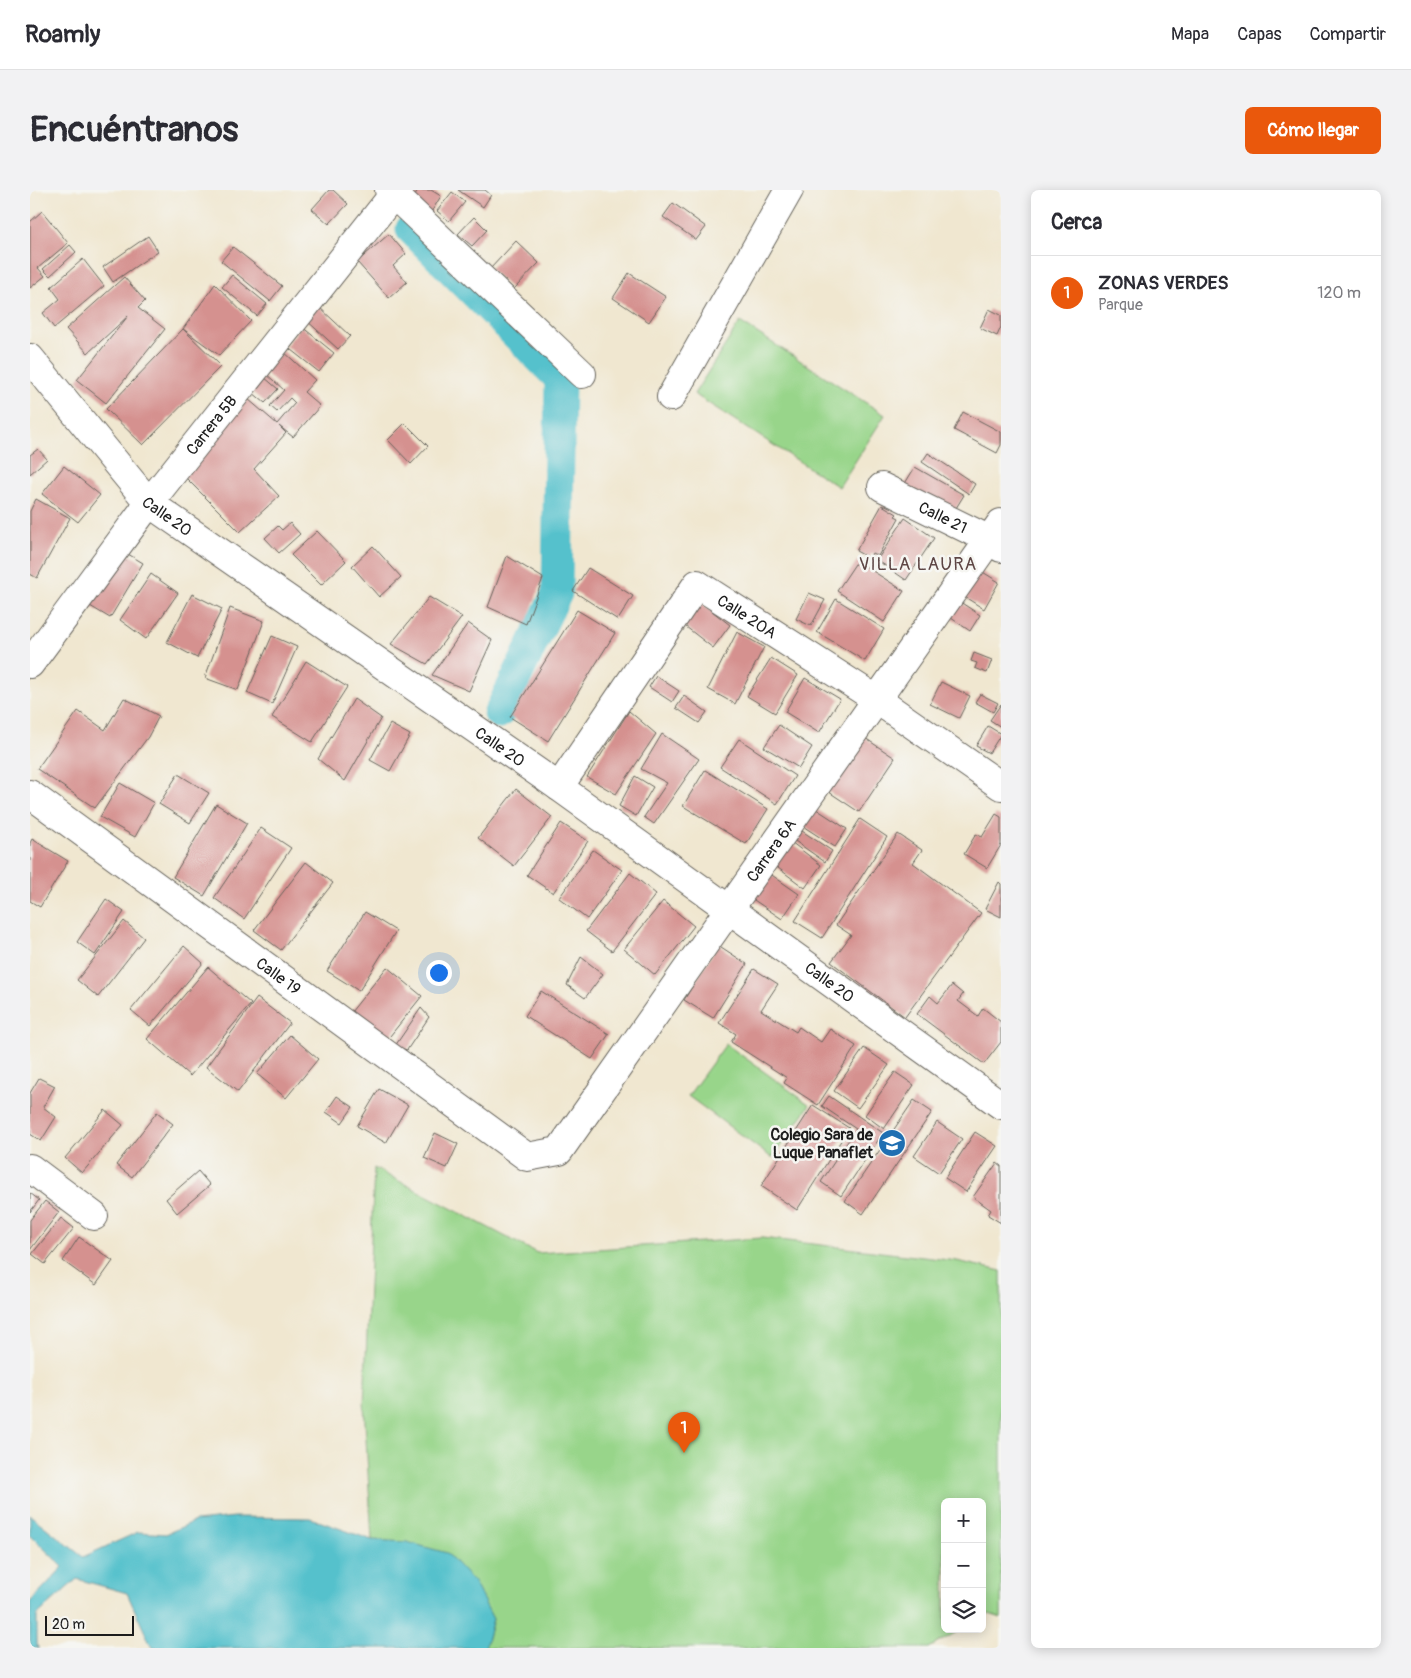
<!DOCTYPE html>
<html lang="es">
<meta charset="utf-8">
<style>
:root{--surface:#fff;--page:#f2f2f3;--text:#2b2b33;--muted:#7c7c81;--line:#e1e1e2;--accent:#ea580c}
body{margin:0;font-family:Pangolin,sans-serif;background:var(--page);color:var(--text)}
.controls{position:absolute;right:15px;bottom:15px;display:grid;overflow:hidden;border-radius:8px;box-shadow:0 2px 12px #0003}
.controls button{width:45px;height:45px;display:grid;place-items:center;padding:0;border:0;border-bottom:1px solid var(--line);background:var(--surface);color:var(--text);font:25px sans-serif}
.scale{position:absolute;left:15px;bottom:12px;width:89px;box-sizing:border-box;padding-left:5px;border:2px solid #1c1c1c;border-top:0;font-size:14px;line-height:18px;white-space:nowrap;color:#1c1c1c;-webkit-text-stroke:4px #f6f6f2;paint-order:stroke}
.you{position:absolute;left:408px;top:782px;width:18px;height:18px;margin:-12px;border:4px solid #fff;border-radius:50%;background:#1a73e8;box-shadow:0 0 0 8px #1a73e833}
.badge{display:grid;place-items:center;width:32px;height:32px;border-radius:50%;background:var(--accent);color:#fff;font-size:16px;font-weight:700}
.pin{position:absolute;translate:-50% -41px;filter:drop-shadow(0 1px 2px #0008)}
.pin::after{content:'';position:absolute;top:26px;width:18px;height:15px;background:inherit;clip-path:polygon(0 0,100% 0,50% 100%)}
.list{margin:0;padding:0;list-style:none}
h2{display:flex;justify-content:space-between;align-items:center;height:65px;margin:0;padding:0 20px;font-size:21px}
h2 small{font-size:16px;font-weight:400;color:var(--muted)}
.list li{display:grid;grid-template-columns:32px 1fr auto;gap:15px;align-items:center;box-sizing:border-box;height:75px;padding:0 20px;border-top:1px solid var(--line)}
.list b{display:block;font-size:19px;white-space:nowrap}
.list p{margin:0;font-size:16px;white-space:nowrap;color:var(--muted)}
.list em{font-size:16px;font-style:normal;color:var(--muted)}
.icon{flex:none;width:28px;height:28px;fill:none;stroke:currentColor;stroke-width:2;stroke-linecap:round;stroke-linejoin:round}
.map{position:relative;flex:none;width:971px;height:1458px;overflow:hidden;border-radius:8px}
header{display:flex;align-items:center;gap:30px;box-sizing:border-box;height:70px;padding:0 25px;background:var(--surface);border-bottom:1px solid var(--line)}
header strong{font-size:24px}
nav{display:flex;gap:28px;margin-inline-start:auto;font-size:18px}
.intro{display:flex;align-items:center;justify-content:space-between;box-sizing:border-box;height:120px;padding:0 30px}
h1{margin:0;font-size:35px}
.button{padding:12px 22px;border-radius:8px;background:var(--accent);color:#fff;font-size:18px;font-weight:700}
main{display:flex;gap:30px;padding:0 30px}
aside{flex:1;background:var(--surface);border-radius:8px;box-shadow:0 2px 12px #0003}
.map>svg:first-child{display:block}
.green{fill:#98d58a;stroke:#5a7853}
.water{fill:#54c1cc;stroke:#386e74}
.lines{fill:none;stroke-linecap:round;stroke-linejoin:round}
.canal{stroke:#54c1cc;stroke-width:31}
.building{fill:#d5918f}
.street-casing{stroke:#66635b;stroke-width:30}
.street{stroke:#fff;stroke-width:28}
.labels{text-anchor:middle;stroke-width:5;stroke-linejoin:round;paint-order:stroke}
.street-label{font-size:16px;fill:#1c1c1c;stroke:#f6f6f2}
.poi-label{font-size:16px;font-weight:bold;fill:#1c1c1c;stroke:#f6f6f2;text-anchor:end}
.neighbourhood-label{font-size:18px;letter-spacing:1px;fill:#5d4544;stroke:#f6f6f2}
</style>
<header>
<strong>Roamly</strong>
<nav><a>Mapa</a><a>Capas</a><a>Compartir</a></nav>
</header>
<div class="intro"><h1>Encuéntranos</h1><a class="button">Cómo llegar</a></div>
<main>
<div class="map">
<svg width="971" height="1458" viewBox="0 0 971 1458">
<rect width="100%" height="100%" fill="#f6f6f2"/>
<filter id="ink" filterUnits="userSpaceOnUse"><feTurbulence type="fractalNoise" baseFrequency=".02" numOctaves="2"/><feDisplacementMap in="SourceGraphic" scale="10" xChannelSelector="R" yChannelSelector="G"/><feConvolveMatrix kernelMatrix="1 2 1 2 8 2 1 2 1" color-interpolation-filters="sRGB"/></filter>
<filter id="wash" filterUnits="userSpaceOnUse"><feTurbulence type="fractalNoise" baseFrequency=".0096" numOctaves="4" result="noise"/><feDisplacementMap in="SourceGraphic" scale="20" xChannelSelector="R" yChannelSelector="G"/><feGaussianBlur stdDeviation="1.12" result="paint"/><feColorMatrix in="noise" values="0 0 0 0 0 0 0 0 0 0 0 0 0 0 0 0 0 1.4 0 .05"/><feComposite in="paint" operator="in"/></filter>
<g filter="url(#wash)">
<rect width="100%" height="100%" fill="#f0e7d0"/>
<!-- green -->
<g class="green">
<polygon points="710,132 855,225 809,297 664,204"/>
<polygon points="696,854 780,915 742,968 658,906"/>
<polygon points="344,978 507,1063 732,1048 927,1071 971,1081 971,1428 959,1424 952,1428 952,1312 915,1312 915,1439 932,1439 899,1458 455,1458 463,1429 342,1350 334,1215"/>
</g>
<!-- water -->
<polygon class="water" points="0,1325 53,1367 108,1342 136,1344 165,1331 205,1327 280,1328 342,1350 377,1352 417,1363 444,1392 463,1429 455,1458 122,1458 97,1403 47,1389 7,1425 7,1456 9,1458 0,1458 0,1412 33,1377 0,1345"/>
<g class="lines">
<!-- canal -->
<polyline class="canal" points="381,39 530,189 527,403 469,523"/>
</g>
<g id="blocks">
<!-- building -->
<g class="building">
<polygon points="299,0 303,0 318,14 299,34 282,19"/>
<polygon points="388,0 401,0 411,6 400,24 381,11"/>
<polygon points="428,0 455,0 461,5 453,17"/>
<polygon points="422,2 435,12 419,31 407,21"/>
<polygon points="643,13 676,37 666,50 633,27"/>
<polygon points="12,21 38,53 8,78 15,86 0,98 0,32"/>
<polygon points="444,27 457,40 442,56 428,44"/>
<polygon points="359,44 376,64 363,76 377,92 359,108 327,72"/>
<polygon points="118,46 128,61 83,92 73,77"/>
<polygon points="486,51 509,73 483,100 460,79"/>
<polygon points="40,55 46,62 20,86 13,79"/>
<polygon points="203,57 252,96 240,111 191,71"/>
<polygon points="53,69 74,96 24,138 13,123 30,109 21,97"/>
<polygon points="599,83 636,107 619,132 583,108"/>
<polygon points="202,85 237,114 227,126 192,97"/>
<polygon points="94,87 115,111 108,118 135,139 76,213 47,190 98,126 58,163 36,139"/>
<polygon points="185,94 221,131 189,165 153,139 191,176 113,255 76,219 153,139"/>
<polygon points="288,116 320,146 308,159 275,129"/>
<polygon points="959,119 971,125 971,137 967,146 950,138"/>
<polygon points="271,136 304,163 289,182 256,156"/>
<polygon points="253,161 285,190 274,202 290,216 263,247 249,236 256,243 224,279 249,306 210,342 150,282 218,209 247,234 265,213 260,208 247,222 240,216 254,200 234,182"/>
<polygon points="234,187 248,199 235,213 222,202"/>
<polygon points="933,222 971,242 971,255 967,263 924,240"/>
<polygon points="375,233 398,256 381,274 358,250"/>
<polygon points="8,259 17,269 0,284 0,265"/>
<polygon points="898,263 945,294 939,304 892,272"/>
<polygon points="34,276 70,305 48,332 12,304"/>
<polygon points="885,277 934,305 923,323 874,295"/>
<polygon points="6,309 40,328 7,388 0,384 0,321"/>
<polygon points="852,315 867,324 865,326 869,328 848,366 842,363 839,368 826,361"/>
<polygon points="875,328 904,348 876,390 847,370"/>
<polygon points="260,333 270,344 249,363 235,348 248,336 252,340"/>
<polygon points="287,341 316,371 291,395 261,365"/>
<polygon points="343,356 371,387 349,407 322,376"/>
<polygon points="93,361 113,373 80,428 60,416"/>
<polygon points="477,366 513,388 496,434 458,417"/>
<polygon points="827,371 874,401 854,432 807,401"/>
<polygon points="938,373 969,392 954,419 922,399"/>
<polygon points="558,378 603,406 588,430 543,401"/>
<polygon points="121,384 148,403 116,449 90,430"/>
<polygon points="915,402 950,425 940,441 905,417"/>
<polygon points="779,403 795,410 781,436 766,429"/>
<polygon points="162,404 192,419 167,468 137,452"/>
<polygon points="399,407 432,427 397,474 361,454"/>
<polygon points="806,409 854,439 835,471 787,442"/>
<polygon points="669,411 700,435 683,458 651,433"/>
<polygon points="200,418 234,431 208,500 175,488"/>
<polygon points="547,420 585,443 518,551 480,527"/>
<polygon points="438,433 462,450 439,501 402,485"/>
<polygon points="707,442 734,457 705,514 678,499"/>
<polygon points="242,446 267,457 242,514 217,503"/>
<polygon points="944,463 962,470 957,483 945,478 947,473 941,471"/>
<polygon points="741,468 768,485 745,523 717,506"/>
<polygon points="276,471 317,497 282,552 242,527"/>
<polygon points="626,486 649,501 642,512 619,497"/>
<polygon points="775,488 810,509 789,543 755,522"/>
<polygon points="911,492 940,506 929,528 900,514"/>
<polygon points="950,504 968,513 963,522 945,512"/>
<polygon points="654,506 677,522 669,533 646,518"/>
<polygon points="94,508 129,526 118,547 65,618 7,579 48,521 75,540"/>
<polygon points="324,509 351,528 315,591 288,569"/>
<polygon points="971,514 971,537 960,530"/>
<polygon points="599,521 626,544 586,604 557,587"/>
<polygon points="360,534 380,545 360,581 340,570"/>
<polygon points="749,535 782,557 769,578 734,557"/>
<polygon points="958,536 971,544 959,563 946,556"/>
<polygon points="826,542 865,568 829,622 790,596"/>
<polygon points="632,544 669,569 624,634 614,627 637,593 611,579"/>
<polygon points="709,549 765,586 747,614 690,577"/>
<polygon points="675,580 738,619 716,654 653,616"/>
<polygon points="148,584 179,603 160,633 129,614"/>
<polygon points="605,586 623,597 606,626 589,616"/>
<polygon points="90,593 124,613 105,647 70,627"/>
<polygon points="486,599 522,627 484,676 448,648"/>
<polygon points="777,613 817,639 805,657 765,631"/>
<polygon points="186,614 217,633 174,706 143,687"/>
<polygon points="966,624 971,627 971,655 957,678 934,664 946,644 952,647"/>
<polygon points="830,629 857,647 792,748 765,731"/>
<polygon points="531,633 558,651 523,703 497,685"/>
<polygon points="231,638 261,658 214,729 184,708"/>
<polygon points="772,641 802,661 795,672 765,651"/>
<polygon points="868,644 892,660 883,673 951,723 875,827 801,772 821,745 806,735"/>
<polygon points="2,649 38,671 10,717 0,711 0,653"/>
<polygon points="761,652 791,675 775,698 744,675"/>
<polygon points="563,660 592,680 557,729 529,708"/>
<polygon points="276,672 303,693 251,760 224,740"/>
<polygon points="736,681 769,704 752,729 718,706"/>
<polygon points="600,683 626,704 582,761 556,741"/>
<polygon points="969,692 971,694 971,727 955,719"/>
<polygon points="76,709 94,722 65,765 47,752"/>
<polygon points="633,711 664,736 625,785 594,759"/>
<polygon points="335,722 366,741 329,801 297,781"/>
<polygon points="94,731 114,748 68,807 47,790"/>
<polygon points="688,755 717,774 683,828 654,810"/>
<polygon points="154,756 173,773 120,836 101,820"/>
<polygon points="551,767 573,784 555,808 537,795"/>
<polygon points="178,777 221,814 160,886 117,849"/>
<polygon points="357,777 392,806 356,851 321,822"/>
<polygon points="724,779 748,794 731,820 766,842 769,837 791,852 800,839 826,856 788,915 754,893 757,888 701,852 706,844 689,833"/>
<polygon points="922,795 933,804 928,811 948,826 953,818 971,832 971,852 954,874 887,824 900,806 908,813"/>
<polygon points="511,801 579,844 562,869 495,826"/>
<polygon points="227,808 260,833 208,902 176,877"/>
<polygon points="391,818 399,827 377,860 365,856"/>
<polygon points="260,845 288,869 256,908 227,884"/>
<polygon points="834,858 859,875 828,918 804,901"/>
<polygon points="865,882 884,895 854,939 835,925"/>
<polygon points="9,888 25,896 13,917 26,927 11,951 0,944 0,903"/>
<polygon points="349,899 378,915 356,953 327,936"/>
<polygon points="307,906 323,917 312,933 296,922"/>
<polygon points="799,906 853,943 811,1006 791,992 826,939 792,916"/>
<polygon points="884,910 902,922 833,1024 815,1011"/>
<polygon points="783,915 819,938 767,1020 731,996"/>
<polygon points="75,920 93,935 52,983 35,968"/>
<polygon points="127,922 143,934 102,987 86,975"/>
<polygon points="907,932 932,949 909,983 884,966"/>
<polygon points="945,942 967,956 936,1002 915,988"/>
<polygon points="405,943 428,954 417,978 394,968"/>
<polygon points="967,973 971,976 971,1033 958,1025 961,1020 943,1007"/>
<polygon points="168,981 180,995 147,1023 136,1009"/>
<polygon points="0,1003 9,1010 0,1022"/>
<polygon points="15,1011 29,1022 0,1060 0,1030"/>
<polygon points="31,1028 44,1038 15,1074 2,1064"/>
<polygon points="49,1047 83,1071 66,1095 33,1071"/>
</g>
</g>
</g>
<g filter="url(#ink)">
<use href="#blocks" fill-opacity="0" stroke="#66635b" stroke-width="1"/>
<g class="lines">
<!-- street casing -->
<g class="street-casing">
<g id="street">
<polyline points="359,0 552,184"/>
<path id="s1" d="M 0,168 L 119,313 L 529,597 L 971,915"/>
<polyline points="641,207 759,0"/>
<path id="s2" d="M 852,297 L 960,350 L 971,358"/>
<path id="s3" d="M 0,474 L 119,313 L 367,0"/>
<path id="s4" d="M 529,597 L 667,394 L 846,509 L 971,596"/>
<path id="s5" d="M 0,604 L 497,967 L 529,961 L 971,333"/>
<polyline points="0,978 64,1026"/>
</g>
</g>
<!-- street -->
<use href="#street" class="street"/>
</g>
</g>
<!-- icons -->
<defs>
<g id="school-disc" transform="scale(1.4375)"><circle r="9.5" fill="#1f6fb2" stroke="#f6f6f2"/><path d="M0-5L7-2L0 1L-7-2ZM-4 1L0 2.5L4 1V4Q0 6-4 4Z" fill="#fff"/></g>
</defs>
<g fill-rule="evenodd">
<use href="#school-disc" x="862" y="953"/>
</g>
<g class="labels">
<!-- street labels -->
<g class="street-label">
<text dy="6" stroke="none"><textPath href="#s3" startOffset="300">Carrera 5B</textPath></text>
<text dy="6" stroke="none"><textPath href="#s1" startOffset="210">Calle 20</textPath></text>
<text dy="6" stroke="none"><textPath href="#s2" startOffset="68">Calle 21</textPath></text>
<text dy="6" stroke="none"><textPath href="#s4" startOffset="305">Calle 20A</textPath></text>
<text dy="6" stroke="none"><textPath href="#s1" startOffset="615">Calle 20</textPath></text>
<text dy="6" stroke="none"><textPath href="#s5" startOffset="1016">Carrera 6A</textPath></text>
<text dy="6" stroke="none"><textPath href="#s5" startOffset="308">Calle 19</textPath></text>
<text dy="6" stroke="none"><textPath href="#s1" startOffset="1020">Calle 20</textPath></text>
</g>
<!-- poi labels -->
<g class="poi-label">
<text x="843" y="950">Colegio Sara de<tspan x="843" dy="18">Luque Panaflet</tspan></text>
</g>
<!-- neighbourhood labels -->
<g class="neighbourhood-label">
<text x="888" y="380">VILLA LAURA</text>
</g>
</g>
</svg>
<div class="controls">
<button>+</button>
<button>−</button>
<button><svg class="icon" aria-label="layers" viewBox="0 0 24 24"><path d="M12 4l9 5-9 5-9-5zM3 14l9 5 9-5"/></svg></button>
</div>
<div class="scale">20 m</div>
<div class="you"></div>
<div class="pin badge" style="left:654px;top:1263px">1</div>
</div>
<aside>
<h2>Cerca<small></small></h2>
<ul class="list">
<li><span class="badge">1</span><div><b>ZONAS VERDES</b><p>Parque</p></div><em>120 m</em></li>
</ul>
</aside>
</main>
